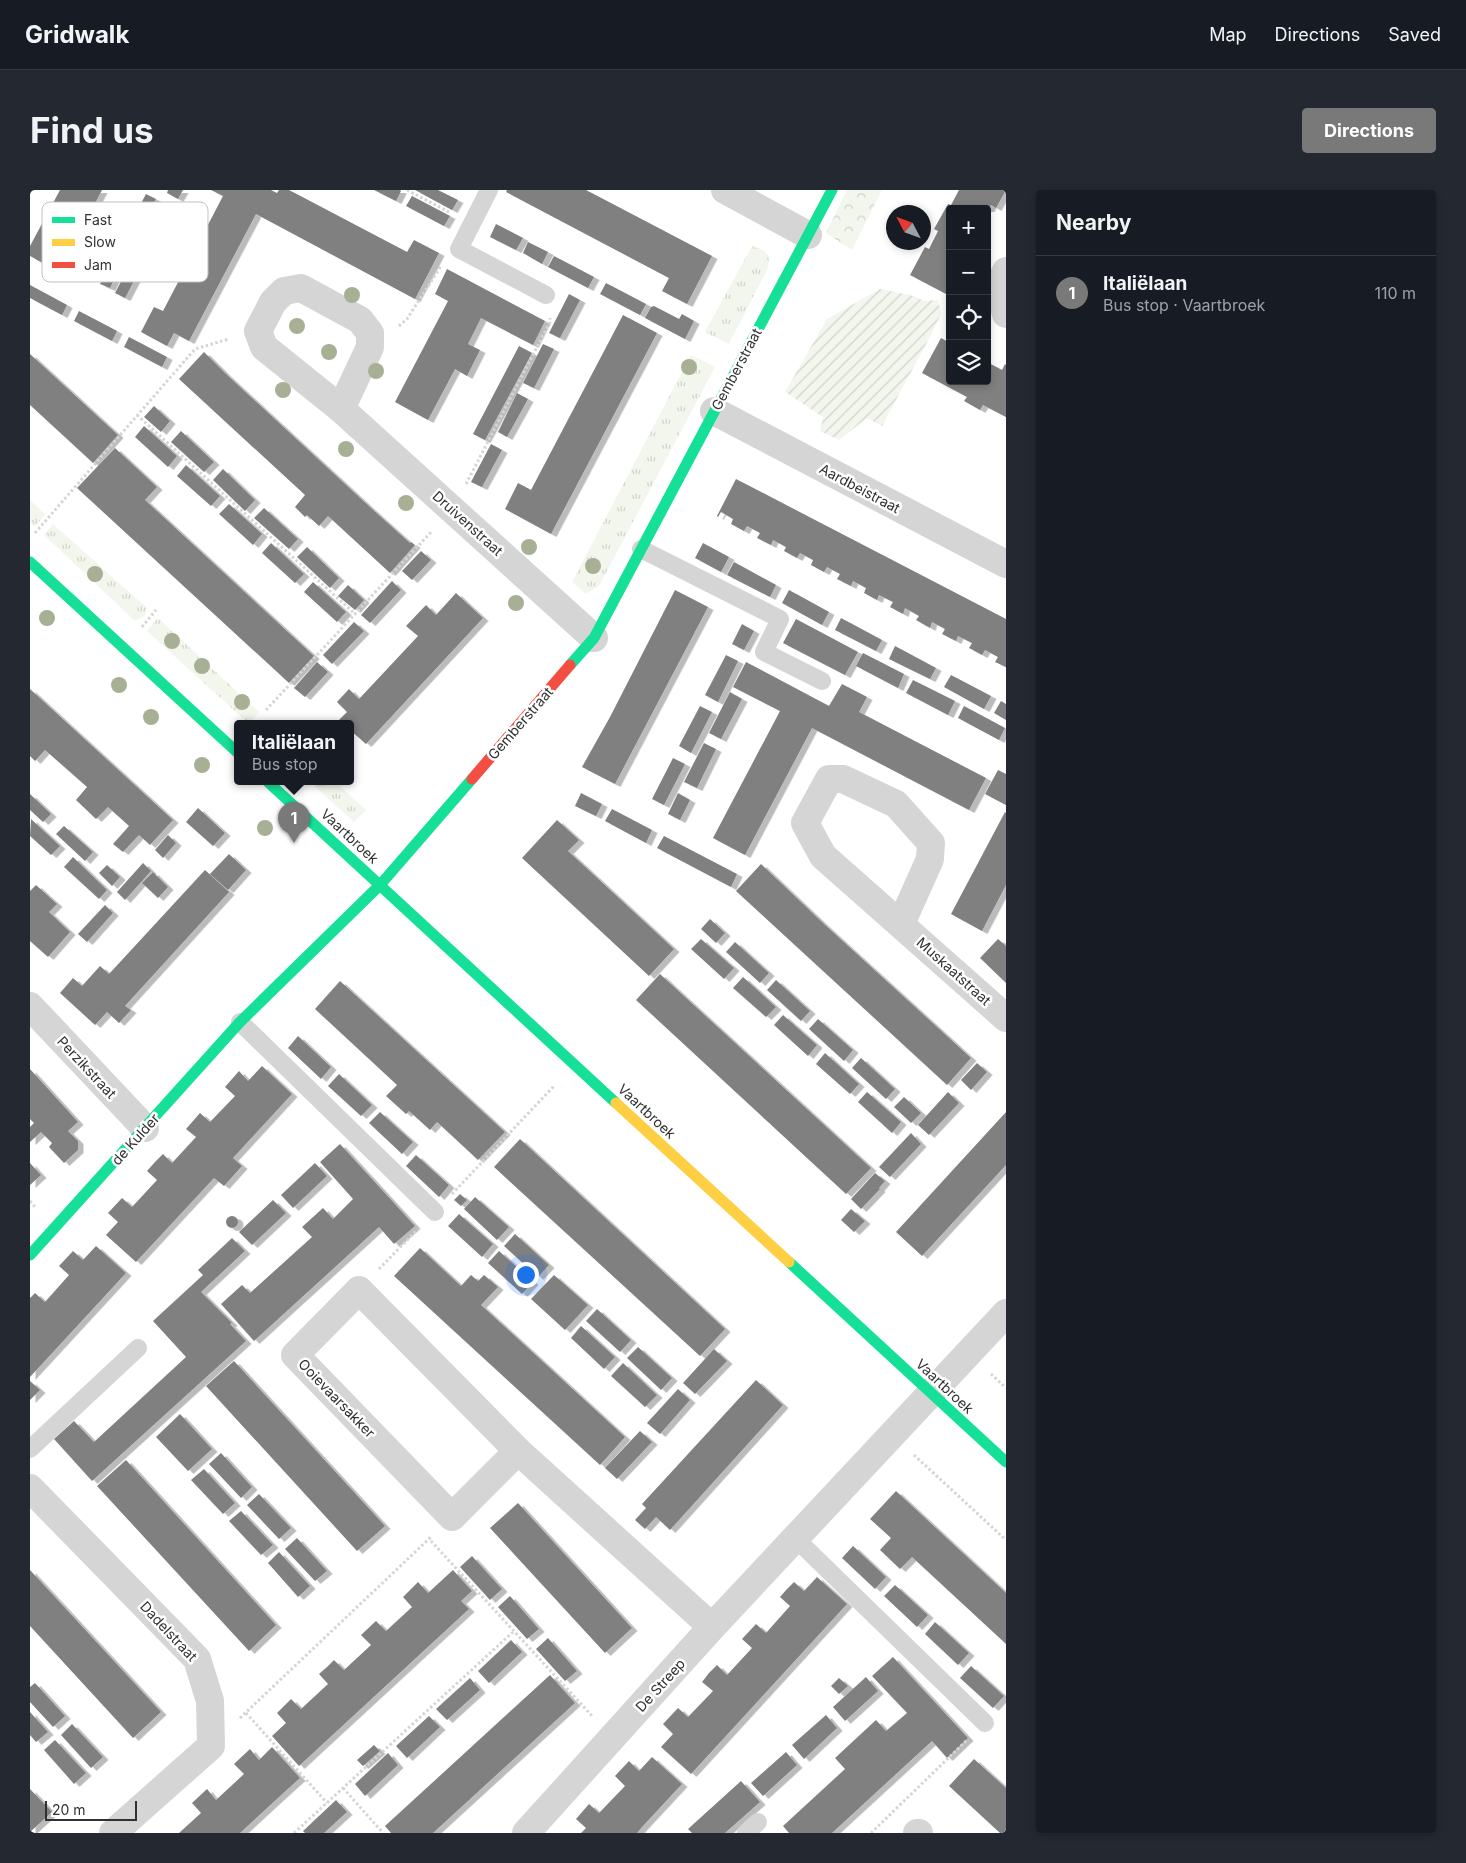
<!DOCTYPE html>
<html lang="en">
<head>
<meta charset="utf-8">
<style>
  :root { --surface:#171b24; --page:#242831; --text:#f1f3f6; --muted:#9ea1a6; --line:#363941; --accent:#797979 }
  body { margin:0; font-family:Inter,sans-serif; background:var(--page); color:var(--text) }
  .controls { position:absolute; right:15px; top:15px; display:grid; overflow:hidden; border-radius:5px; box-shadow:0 2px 8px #0003 }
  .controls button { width:45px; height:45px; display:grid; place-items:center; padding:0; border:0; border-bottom:1px solid var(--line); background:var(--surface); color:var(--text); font:25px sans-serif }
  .compass { position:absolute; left:856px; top:15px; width:45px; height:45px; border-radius:50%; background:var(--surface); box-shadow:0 2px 8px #0003; rotate:311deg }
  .scale { position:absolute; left:15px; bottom:12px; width:92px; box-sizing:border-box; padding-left:5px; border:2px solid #313131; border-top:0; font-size:14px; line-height:18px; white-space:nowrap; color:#313131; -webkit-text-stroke:4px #fff; paint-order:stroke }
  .you { position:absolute; left:495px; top:1084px; width:18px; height:18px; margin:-12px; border:4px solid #fff; border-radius:50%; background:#1a73e8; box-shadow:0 0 0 8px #1a73e833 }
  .badge { display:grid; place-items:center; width:32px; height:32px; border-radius:50%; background:var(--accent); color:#fff; font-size:16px; font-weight:700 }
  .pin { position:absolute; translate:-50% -41px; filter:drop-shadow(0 1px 2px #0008) }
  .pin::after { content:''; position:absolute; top:26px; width:18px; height:15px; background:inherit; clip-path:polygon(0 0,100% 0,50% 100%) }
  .popup { position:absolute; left:204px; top:530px; width:120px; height:65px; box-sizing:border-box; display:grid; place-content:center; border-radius:5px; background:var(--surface); filter:drop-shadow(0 1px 4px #0005); font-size:16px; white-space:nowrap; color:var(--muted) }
  .popup b { font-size:19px; color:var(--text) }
  .popup::after { content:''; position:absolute; left:50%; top:100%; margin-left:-10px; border:10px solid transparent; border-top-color:var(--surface) }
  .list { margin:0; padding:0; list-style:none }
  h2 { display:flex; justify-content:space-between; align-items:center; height:65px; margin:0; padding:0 20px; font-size:21px }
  h2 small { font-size:16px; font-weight:400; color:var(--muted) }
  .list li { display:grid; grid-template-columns:32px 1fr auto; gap:15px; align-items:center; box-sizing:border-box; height:75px; padding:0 20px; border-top:1px solid var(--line) }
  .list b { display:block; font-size:19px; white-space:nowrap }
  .list p { margin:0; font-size:16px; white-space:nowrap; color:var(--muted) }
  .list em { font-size:16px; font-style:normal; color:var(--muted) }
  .icon { flex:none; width:28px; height:28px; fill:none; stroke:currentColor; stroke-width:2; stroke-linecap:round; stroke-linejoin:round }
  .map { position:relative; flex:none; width:976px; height:1643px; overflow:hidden; border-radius:5px }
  header { display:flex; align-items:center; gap:30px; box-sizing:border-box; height:70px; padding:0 25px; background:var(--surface); border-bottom:1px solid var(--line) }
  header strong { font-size:24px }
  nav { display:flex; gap:28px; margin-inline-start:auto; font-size:18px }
  .intro { display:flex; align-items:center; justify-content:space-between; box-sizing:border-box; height:120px; padding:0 30px }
  h1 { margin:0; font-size:35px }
  .button { padding:12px 22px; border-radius:5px; background:var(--accent); color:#fff; font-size:18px; font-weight:700 }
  main { display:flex; gap:30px; padding:0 30px }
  aside { flex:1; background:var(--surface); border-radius:5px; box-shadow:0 2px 8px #0003 }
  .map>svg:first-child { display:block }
  .grass { fill:url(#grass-tufts) }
  .forest { fill:url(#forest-crowns) }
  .garden { fill:url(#garden-furrows) }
  .building { fill:#808080; filter:url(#shadow) }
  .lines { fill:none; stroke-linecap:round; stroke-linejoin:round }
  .path { stroke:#d5d5d5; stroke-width:3; stroke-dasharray:2.5 2.5; stroke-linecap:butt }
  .lane { stroke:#d5d5d5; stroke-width:18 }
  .street { stroke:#d5d5d5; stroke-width:28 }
  .fast { stroke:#16e098; stroke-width:11 }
  .slow { stroke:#ffcf43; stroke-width:11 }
  .jam { stroke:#f24e42; stroke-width:11 }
  .tree { fill:#a7b094 }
  .labels { text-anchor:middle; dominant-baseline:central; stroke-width:5; stroke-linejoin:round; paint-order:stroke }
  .street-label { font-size:14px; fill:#313131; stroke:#fff }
  .key { fill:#fff; stroke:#c1c1c1; stroke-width:1 }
  .key-label { font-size:14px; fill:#313131 }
</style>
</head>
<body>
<header>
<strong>Gridwalk</strong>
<nav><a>Map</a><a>Directions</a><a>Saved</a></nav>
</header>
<div class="intro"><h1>Find us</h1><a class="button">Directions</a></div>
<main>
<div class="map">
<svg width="976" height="1643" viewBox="0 0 976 1643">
  <defs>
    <pattern id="grass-tufts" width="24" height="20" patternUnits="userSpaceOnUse" patternTransform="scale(1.25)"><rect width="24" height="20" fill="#f3f6ed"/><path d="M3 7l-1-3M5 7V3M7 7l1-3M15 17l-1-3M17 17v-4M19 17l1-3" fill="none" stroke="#d1d3cc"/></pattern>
    <pattern id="forest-crowns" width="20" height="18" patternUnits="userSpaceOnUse" patternTransform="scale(1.25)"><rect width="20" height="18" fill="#f3f6ed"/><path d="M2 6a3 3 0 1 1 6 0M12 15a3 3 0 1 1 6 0" fill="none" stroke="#d1d3cc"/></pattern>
    <pattern id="garden-furrows" width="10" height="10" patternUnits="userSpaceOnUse" patternTransform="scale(1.25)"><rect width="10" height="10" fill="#f3f6ed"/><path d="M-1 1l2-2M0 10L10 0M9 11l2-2" fill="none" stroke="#d1d3cc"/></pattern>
    <filter id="shadow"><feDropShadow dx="5.5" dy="3" stdDeviation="0" flood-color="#0004"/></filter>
  </defs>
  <rect width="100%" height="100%" fill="#fff"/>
  <path class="grass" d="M722 56 733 60 739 66 738 78 699 154 675 142Z
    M661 165 685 177 569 396 556 404 542 392Z
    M0 310 15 324 5 337 0 332Z
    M23 334 117 418 115 426 105 431 14 345Z
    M128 428 229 522 219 534 117 441Z
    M280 592H305L336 620 324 632Z"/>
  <path class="forest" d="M817 0H852L822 60 796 43Z"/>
  <path class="garden" d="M850 99 884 106 894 111 908 110 911 124 901 145 852 236 837 228 809 250 790 241 793 227 755 202 797 129Z"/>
  <path class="building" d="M30 0H72L29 82 0 66V56Z
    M138 0H153L148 9 137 3Z
    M181 0H241L247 3 249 0H259L377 62 384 50 409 63 385 109 226 24 159 151 144 143 137 156 111 142 124 117 133 121 193 6Z
    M344 0H370L371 1 366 11Z
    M385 0H408L428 10 422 20Z
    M477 0H556L682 66 657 114 632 101 639 88 476 2Z
    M929 0H976L966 18 961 15 959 19H920V106L880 85 895 57 899 59 908 41 904 39 918 14 921 15Z
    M116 4 126 9 105 48 95 43Z
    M382 6 420 26 414 36 376 16Z
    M131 15 142 21 121 58 112 52Z
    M466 34 493 48 486 60 460 47Z
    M498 52 518 62 512 74 493 63Z
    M89 54 99 59 80 98 70 94Z
    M105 65 115 70 106 88 95 83Z
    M524 66 564 87 558 98 518 77Z
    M417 79 515 131 503 155 451 128 438 154 450 160 437 186 425 179 398 230 365 212 418 111 405 104Z
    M95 84 105 89 95 108 85 103Z
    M576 93 616 114 610 125 570 104Z
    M0 95 37 115 32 125 0 108Z
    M539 104 550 110 530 148 519 143Z
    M624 116 649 129 652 124 664 131 655 149 615 128 621 117Z
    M49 121 87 141 82 151 44 131Z
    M593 125 627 143 521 344 475 319 488 293 501 300Z
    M99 147 137 167 132 177 94 157Z
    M911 148 920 153V191H957V172L972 180 975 174 976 175V227L953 215 950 220 934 211 937 207 892 183Z
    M513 154 524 159 504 198 493 193Z
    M489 156 502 163 455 250 443 244Z
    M174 162 195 183 341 318 380 353 381 352 385 355 360 383 298 326 289 336 277 325 275 327 265 317 275 305 149 189Z
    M0 164 88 245 63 273 0 215Z
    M487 203 498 209 477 247 468 242Z
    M124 216 140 231 131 242 114 227Z
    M114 236 147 266 138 277 105 247Z
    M151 241 184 272 174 282 141 252Z
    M461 254 472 260 452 297 441 292Z
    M85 258 127 297 115 310 284 466 259 493 47 298Z
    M156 275 190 306 181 316 147 286Z
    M193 279 225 310 215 321 183 290Z
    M706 289 976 429V477L965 472 968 467 955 460 952 465 939 458 942 453 928 446 926 451 912 444 915 439 902 432 900 438 886 430 889 426 875 418 873 424 860 417 863 412 849 405 847 410 834 403 836 398 823 391 821 396 807 389 810 384 797 377 794 382 781 375 783 370 770 363 767 368 754 361 756 357 743 350 741 355 727 348 730 343 717 336 714 341 701 334 703 329 691 322 688 327 687 326Z
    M199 314 232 344 223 355 189 324Z
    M234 318 268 349 259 359 224 328Z
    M241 353 274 384 265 393 232 363Z
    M673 353 699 367 691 382 665 368Z
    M277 357 309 388 300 398 267 367Z
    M391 361 401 370 382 390 372 381Z
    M704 372 746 395 740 407 697 385Z
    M362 391 371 400 340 433 331 425Z
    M283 392 316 422 307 432 274 402Z
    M318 395 334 410 325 420 308 406Z
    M645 400 678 417 585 594 552 577 580 527Z
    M759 400 799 422 792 435 752 413Z
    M426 403 453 428 336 554 320 540V534H314L309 530 317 522 307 512 319 499 329 509 388 446 376 436 396 415 406 425Z
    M811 428 852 450 846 461 805 440Z
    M766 429 828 462 815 485 753 453Z
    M324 432 334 441 302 474 293 465Z
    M712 434 724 441 714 460 702 454Z
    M865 456 906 478 900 489 859 469Z
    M833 463 874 484 868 498 826 476Z
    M696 465 708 471 688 512 675 505Z
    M287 472 298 482 275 507 264 498Z
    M716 472 799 516 812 494 837 507 829 522 956 588 939 620 782 538 715 665 683 648 750 521 703 497Z
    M921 485 961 506 954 519 914 497Z
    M883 490 925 511 918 525 876 503Z
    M0 499 143 630 120 655 109 645 93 662 83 654 99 636 78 617 66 629 46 610 57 597 15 560 5 571 0 566Z
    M700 502 712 509 691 549 679 543Z
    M971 511 976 514V530L964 523Z
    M670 516 682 522 661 563 649 556Z
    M934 516 975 538 969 550 928 528Z
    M674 553 686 559 667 598 654 592Z
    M643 568 655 574 634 615 622 609Z
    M968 580 976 584V615L955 604Z
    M551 603 572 614 566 626 545 616Z
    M648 603 660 610 650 630 638 624Z
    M0 604 21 624 13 632 0 620Z
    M168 618 195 643 183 656 156 632Z
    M582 619 622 640 616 653 575 631Z
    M975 622 976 623V695L952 741 921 724Z
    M1 629 30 656 21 665 0 646Z
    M527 630 549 650 538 661 644 759 619 786 492 668Z
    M34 636 63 662 55 671 26 644Z
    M138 645 146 653 133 668 125 660Z
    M634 646 707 684 701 697 627 658Z
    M199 664 216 680 198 700 180 684Z
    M43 667 77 700 69 709 34 677Z
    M113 673 121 681 95 710 87 702Z
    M731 674 793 733 941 868 917 895 706 701Z
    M77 675 90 687 82 696 69 683Z
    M175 680 199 702 95 816 101 820 89 833 77 822 65 835 30 803 43 788 52 796 70 776 79 784Z
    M123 682 138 697 128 708 112 693Z
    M6 695 27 714 19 722 40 742 18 767 0 751V701Z
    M75 715 83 723 57 752 48 744Z
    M680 729 695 743 686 753 671 739Z
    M671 749 704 778 694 789 661 759Z
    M968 749 976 756V793L950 768Z
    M705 752 739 783 730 793 696 762Z
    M630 784 841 978 816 1004 606 810Z
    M713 787 746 817 736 827 703 798Z
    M746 790 780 821 771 831 737 800Z
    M310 791 475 942 448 970 407 932 400 940 379 921 376 924 356 906 367 895 285 819Z
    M753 825 787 855 778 866 744 835Z
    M788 829 823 860 814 871 779 839Z
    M268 846 301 877 291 889 258 858Z
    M795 863 829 894 820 904 786 874Z
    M831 868 865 899 856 909 822 878Z
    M947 873 957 882 941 900 931 890Z
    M232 876 262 904 203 968 212 976 194 996 184 988 106 1072 76 1045 88 1032 78 1023 92 1008 102 1017 127 990 117 981 125 972 133 964 142 973 166 947 156 939 170 923 180 932 205 906 195 897 209 881 218 891Z
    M0 879 48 932 38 941 48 951V960L34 973 19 957 22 953 11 942 0 952V937L4 933 0 929Z
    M309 884 342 915 331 926 298 896Z
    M837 902 871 932 862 943 828 912Z
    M918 902 929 913 899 945 888 935Z
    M874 907 891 923 881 933 864 917Z
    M350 922 383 952 372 964 339 933Z
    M976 922V975L892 1066 866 1042Z
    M881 943 891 954 860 987 849 977Z
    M490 949 695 1139 670 1166 464 977Z
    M310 954 385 1036 364 1054 349 1037 224 1151 191 1114 212 1095 220 1103 282 1047 272 1037 293 1018 303 1029 323 1009 290 972Z
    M386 965 419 995 409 1007 376 976Z
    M0 973 11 985 0 995Z
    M285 973 297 986 263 1018 251 1005Z
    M845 983 855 991 849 998 850 999 831 1019 821 1009Z
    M430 1004 437 1010 431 1016 424 1010Z
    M445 1007 479 1037 467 1050 434 1019Z
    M243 1010 256 1023 222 1055 209 1042Z
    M821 1019 835 1031 824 1042 811 1030Z
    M429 1024 463 1054 452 1067 418 1036Z
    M196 1032a6 6 0 1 1 12 0a6 6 0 1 1-12 0Z
    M485 1044 519 1075 508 1087 474 1056Z
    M202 1048 215 1061 171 1102 202 1133 200 1134 216 1151 62 1291 24 1249 44 1231 64 1252 156 1167 123 1131 173 1085 168 1080Z
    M66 1056 96 1083 0 1187V1108L5 1103 15 1112 39 1085 29 1076 43 1061 53 1070Z
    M390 1058 431 1096 441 1085 448 1091 454 1085 468 1097 451 1115 595 1247 570 1275 364 1086Z
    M469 1061 503 1092 492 1104 458 1073Z
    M524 1085 558 1115 535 1140 501 1109Z
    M567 1119 601 1150 590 1162 556 1131Z
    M551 1136 585 1167 574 1179 541 1148Z
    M608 1157 642 1188 631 1200 597 1168Z
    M684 1159 697 1171 665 1204 653 1193Z
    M204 1171 355 1336 327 1361 176 1196Z
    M593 1173 627 1205 615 1217 581 1186Z
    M726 1190 753 1215 640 1340 626 1327 615 1339 605 1330 616 1318 612 1314Z
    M0 1191 10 1200 0 1210Z
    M648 1199 660 1210 630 1244 617 1233Z
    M150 1224 182 1259 158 1281 126 1247Z
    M610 1241 622 1252 587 1289 575 1278Z
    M191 1263 222 1297 211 1308 179 1274Z
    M96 1270 246 1435 219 1461 67 1296Z
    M174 1279 205 1313 193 1324 161 1290Z
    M866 1301 976 1403V1454L882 1367 870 1379 850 1360 861 1348 840 1329Z
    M229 1304 261 1338 249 1349 217 1315Z
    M488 1313 602 1438 575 1463 460 1338Z
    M211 1321 243 1355 231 1365 199 1331Z
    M267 1348 297 1381 285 1391 255 1359Z
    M823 1356 856 1387 845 1399 812 1368Z
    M249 1362 280 1396 268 1407 238 1373Z
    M442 1366 472 1399 460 1410 430 1377Z
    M0 1380 131 1522 103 1548 0 1436Z
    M423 1380 442 1401 431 1411 439 1419 269 1576 242 1546 256 1533 247 1523 261 1509 271 1519 298 1494 289 1484 297 1477 304 1470 314 1480 341 1455 331 1445 346 1431 356 1441 382 1417 373 1407 388 1392 398 1403Z
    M787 1387 817 1414 661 1584 631 1557 643 1544 633 1534 648 1518 658 1527 683 1501 672 1492 679 1483 687 1475 697 1485 722 1458 712 1449 726 1434 736 1443 760 1416 750 1407 757 1399 764 1392 774 1401Z
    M865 1395 898 1425 887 1437 854 1406Z
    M480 1406 509 1439 497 1449 468 1417Z
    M905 1432 939 1463 928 1475 895 1444Z
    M518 1448 547 1481 535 1491 506 1459Z
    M481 1450 492 1462 459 1493 448 1481Z
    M863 1467 938 1548 917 1568 902 1551 802 1643H759L753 1636 815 1579 805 1568 846 1530 856 1541 877 1523 842 1486Z
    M941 1476 974 1506 963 1518 930 1488Z
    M520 1485 545 1513 403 1643H361L355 1636Z
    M836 1487 848 1501 815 1531 803 1517Z
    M440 1488 450 1500 417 1530 406 1519Z
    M809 1488 818 1496 809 1504 801 1496Z
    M5 1493 35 1526 23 1537 0 1512V1497Z
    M0 1522 18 1542 6 1552 0 1545Z
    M796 1525 807 1538 774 1569 762 1555Z
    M399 1526 410 1537 377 1568 366 1556Z
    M42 1534 73 1567 61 1578 31 1545Z
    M25 1550 56 1583 44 1594 14 1560Z
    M344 1555 350 1561 333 1576 327 1570Z
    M242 1557 270 1588 249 1607 210 1643H149L171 1623 162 1613 177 1599 186 1610 214 1584 204 1574 220 1559 229 1570Z
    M756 1562 767 1575 733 1606 721 1593Z
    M358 1563 368 1575 335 1606 325 1594Z
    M622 1567 652 1594 612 1637 607 1643H551L556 1638 546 1629 559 1614 569 1623 595 1596 585 1586 599 1571 609 1581Z
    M944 1569 976 1598V1643H970L919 1596Z
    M711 1591 730 1612 695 1643H662L658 1639Z
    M0 1599 22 1622 0 1642Z
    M306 1610 317 1622 294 1643H275L273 1641Z"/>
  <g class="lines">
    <path class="path" d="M377 0 421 23
      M369 136 377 129 411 76
      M107 225 325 424
      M436 294 520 132V128
      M5 343 165 159 199 149
      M112 437 126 420
      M236 520 402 341
      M422 1004 524 896
      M0 1011 5 1017
      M349 1079 388 1039
      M961 1184 976 1198
      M884 1265 976 1350
      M401 1351 563 1527
      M216 1523 297 1613
      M210 1528 402 1346
      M313 1598 353 1643
      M264 1643 484 1441
      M841 1643 937 1550"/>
    <path class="lane" d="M459 0 429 59 516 105
      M611 359 750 429 734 462 792 491
      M210 832 405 1022
      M0 1259 108 1158
      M765 1348 955 1533
      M716 1643 728 1632"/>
    <path class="street" d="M695 0 778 45
      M976 81 968 97 976 124
      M311 219 234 157 228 141 243 112 254 101 271 98 330 130 340 143V157L311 219 564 448
      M684 221 976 374
      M871 734 900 669 901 653 866 614 813 589H799L775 633 793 666 976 828
      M0 816 115 938
      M488 1261 422 1327 265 1165 329 1100 488 1261 682 1437
      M0 1298 167 1469 180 1511 181 1556 83 1643
      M496 1643 682 1437 976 1123
      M887 1643H889"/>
    <path class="fast" d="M0 372 208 563
      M540 475 564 448 802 0
      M238 592 586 913
      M0 1065 210 832 350 695 442 589
      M759 1072 976 1272"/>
    <path class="slow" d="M586 913 759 1072"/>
    <path class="jam" d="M442 589 540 475"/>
  </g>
  <g class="tree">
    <circle cx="322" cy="105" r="8"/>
    <circle cx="267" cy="136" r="8"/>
    <circle cx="299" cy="162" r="8"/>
    <circle cx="659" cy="177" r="8"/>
    <circle cx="346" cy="181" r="8"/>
    <circle cx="253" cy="200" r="8"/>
    <circle cx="316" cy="259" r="8"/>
    <circle cx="376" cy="313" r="8"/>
    <circle cx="499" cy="357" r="8"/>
    <circle cx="563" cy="376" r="8"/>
    <circle cx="65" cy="384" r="8"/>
    <circle cx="486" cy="413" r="8"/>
    <circle cx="17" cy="428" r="8"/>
    <circle cx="142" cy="451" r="8"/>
    <circle cx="172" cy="476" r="8"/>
    <circle cx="89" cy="495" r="8"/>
    <circle cx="212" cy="512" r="8"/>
    <circle cx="121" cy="527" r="8"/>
    <circle cx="172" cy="575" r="8"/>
    <circle cx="235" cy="638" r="8"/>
  </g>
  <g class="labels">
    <g class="street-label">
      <text transform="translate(706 179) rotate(-62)">Gemberstraat</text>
      <text transform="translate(830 298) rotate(28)">Aardbeistraat</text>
      <text transform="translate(438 333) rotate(42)">Druivenstraat</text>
      <text transform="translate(490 533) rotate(-49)">Gemberstraat</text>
      <text transform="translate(320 646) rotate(43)">Vaartbroek</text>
      <text transform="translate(924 781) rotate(42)">Muskaatstraat</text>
      <text transform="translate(57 877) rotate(47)">Perzikstraat</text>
      <text transform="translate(617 921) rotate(43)">Vaartbroek</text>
      <text transform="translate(105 949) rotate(-48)">de Kulder</text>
      <text transform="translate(915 1196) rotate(43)">Vaartbroek</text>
      <text transform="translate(307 1208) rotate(46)">Ooievaarsakker</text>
      <text transform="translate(139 1441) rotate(47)">Dadelstraat</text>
      <text transform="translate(630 1495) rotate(-48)">De Streep</text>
    </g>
  </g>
  <rect x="12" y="12" width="166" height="80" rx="8" class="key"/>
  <rect x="22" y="27" width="23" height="6" fill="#16e098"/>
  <rect x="22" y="49" width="23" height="7" fill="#ffcf43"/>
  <rect x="22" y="72" width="23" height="6" fill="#f24e42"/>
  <g class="key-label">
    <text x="54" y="35">Fast</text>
    <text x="54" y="57">Slow</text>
    <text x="54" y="80">Jam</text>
  </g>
</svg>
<div class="controls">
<button>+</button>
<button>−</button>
<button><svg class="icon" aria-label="locate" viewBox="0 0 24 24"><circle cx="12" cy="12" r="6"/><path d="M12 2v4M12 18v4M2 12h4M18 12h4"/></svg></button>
<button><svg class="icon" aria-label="layers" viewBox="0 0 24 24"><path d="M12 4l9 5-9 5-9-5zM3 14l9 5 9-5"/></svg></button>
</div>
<svg class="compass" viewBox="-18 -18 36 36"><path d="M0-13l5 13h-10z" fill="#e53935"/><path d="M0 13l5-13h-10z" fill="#9ea1a6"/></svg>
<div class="scale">20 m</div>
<div class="you"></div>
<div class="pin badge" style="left:264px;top:653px">1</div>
<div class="popup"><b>Italiëlaan</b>Bus stop</div>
</div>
<aside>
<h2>Nearby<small></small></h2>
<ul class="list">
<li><span class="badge">1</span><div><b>Italiëlaan</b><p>Bus stop · Vaartbroek</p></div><em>110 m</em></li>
</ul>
</aside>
</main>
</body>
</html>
